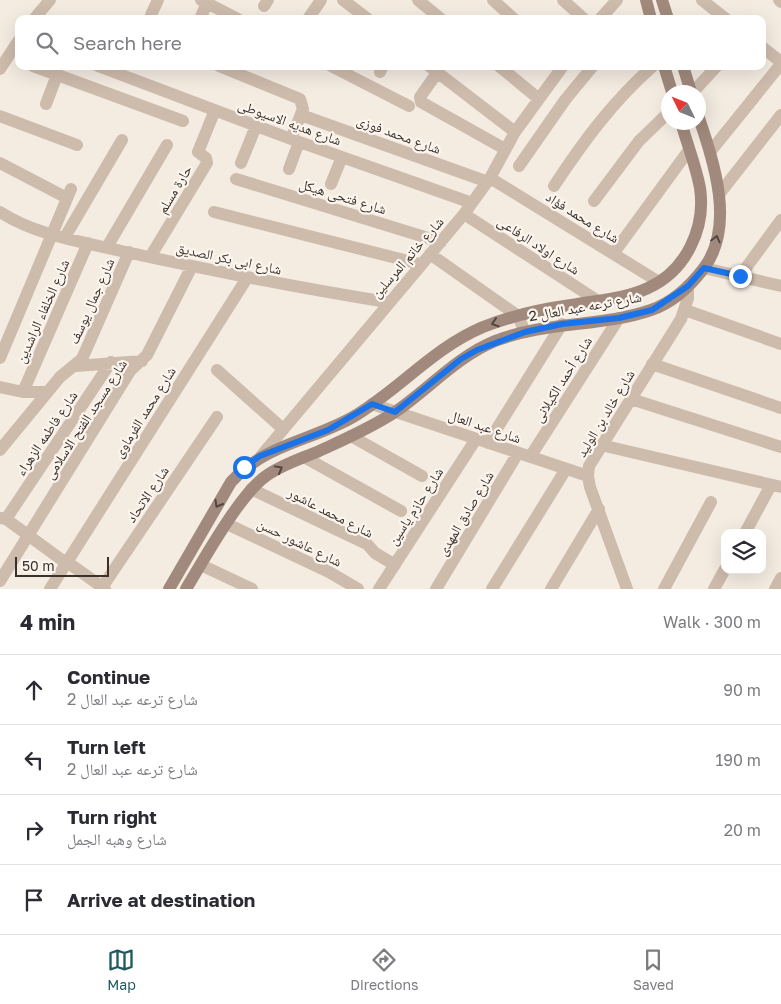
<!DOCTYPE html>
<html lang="en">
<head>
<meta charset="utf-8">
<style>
  :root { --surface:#fff; --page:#f2f2f3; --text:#2b2b33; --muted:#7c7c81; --line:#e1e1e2; --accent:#1f5a5e }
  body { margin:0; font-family:"Golos Text","Noto Naskh Arabic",sans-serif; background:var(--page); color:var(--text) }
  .controls { position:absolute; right:15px; bottom:15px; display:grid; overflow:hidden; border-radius:10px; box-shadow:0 5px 20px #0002 }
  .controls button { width:45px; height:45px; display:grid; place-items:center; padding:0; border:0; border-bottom:1px solid var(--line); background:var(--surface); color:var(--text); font:25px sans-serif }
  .compass { position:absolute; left:661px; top:85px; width:45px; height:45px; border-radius:50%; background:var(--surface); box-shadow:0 5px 20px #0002; rotate:313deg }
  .scale { position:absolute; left:15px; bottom:12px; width:94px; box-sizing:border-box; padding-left:5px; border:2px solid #3b302b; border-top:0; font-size:14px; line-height:18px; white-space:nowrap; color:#3b302b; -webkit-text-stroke:4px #fbf5ee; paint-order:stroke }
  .stop { position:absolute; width:15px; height:15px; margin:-11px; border:4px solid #1a73e8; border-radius:50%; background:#fff }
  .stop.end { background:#1a73e8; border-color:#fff; box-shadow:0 1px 5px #0008 }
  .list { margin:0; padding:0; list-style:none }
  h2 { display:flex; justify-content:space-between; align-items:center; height:65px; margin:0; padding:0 20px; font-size:21px }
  h2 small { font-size:16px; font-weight:400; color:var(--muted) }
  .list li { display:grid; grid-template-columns:32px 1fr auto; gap:15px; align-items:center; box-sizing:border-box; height:70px; padding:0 20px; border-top:1px solid var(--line) }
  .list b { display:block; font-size:19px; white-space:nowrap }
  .list p { margin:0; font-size:16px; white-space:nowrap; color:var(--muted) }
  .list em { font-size:16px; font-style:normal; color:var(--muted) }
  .icon { flex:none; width:28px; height:28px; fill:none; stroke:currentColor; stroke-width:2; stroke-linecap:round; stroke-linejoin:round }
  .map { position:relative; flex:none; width:781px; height:589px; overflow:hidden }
  .search { position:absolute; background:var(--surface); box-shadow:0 5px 20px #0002; left:15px; right:15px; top:15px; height:55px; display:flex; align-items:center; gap:12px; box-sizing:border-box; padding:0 18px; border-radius:10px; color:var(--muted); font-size:19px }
  .sheet { height:345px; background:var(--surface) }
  nav { display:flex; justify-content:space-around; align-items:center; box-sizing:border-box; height:70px; border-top:1px solid var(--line); background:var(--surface); font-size:14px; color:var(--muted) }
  nav a { display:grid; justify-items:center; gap:2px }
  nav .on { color:var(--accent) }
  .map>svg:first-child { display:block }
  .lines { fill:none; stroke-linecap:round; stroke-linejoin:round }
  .street { stroke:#cdbbac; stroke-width:12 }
  .secondary { stroke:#a18a7d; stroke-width:12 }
  .oneway { stroke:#544640 }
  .route { stroke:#1a73e8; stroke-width:6 }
  .labels { text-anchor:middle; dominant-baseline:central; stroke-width:4.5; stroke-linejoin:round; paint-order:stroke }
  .street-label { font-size:14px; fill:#3b302b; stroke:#fbf5ee }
</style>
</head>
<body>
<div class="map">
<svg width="781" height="589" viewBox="0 0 781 589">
  <rect width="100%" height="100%" fill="#f4ebe1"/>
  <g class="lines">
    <path class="street" d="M201 0 238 19
      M343 0 368 19
      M418 0 441 19
      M493 0 514 19
      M563 0 584 19
      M702 0 726 19
      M779 0 781 2
      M264 6 268 0
      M151 15 158 0
      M34 19 50 0
      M200 19 207 3
      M308 19 321 0
      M600 19 617 0
      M762 47 781 62
      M33 66 183 121
      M98 66 291 139 472 203
      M219 66 300 99 303 109 291 139
      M331 66 409 106
      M429 66 515 132
      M499 66 539 99
      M0 69 19 40
      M380 72 383 66
      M437 73 420 97 421 102 505 149
      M693 92 717 66
      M46 104 57 75
      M301 115 488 182
      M0 116 77 145
      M710 152 781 64
      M0 163 67 198
      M241 163 256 126
      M519 166 565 100 593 66
      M289 169 299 142
      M490 178 659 282
      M236 179 441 242
      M331 184 342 157
      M554 186C583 142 613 101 653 66
      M720 193 781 115
      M594 201 639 141 668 113
      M0 212C37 236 84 242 126 252 213 271 300 288 387 302
      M214 212 420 264
      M464 214 598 301
      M65 237 122 140
      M107 247 167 145
      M430 254 518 316 525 332
      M613 254 689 150
      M150 257 207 163 206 158 198 152 215 110
      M704 268 781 286
      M740 276 781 220
      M685 310 781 344
      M0 358 71 189
      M652 364 781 408
      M76 366 142 361
      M217 370 283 429
      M0 387 23 392H48
      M23 392 88 243
      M631 399 781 447
      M372 404 588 476
      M351 436 422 476
      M488 443 562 324
      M601 445 781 487
      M0 450 60 377 82 359 129 252
      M261 456 464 214 490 178 515 132 563 66
      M304 457 401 511
      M530 457 619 318
      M251 489 367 544 375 553 395 565
      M0 518 6 519 66 563
      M6 519 111 362
      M227 524 329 572 358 589
      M745 533 771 485
      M67 562 105 589
      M201 565 252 589
      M0 581 130 371 147 355 192 266
      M50 589 247 278
      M101 589 217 417
      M379 589 476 439
      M436 589 518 453
      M492 589 566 469
      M551 589 599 509
      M627 589 590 487 588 476 589 466 681 319 688 298V286
      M664 589 711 502
      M714 589 725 569
      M775 589 781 578"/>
    <path class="secondary" d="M646 0 651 19
      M662 0 668 19
      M664 66 672 92
      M683 66 691 92
      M169 589 231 482C265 444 311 441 353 417 399 390 433 348 483 327 511 316 542 309 571 305 597 300 625 299 648 288 686 271 706 228 700 188 696 166 687 144 681 122
      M186 589C204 559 240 494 266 476 281 465 300 459 317 452 343 440 371 428 395 412 429 389 456 357 495 341 547 321 602 327 651 310 672 303 691 285 704 268 736 225 713 160 698 115"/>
  </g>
  <defs><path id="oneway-chevron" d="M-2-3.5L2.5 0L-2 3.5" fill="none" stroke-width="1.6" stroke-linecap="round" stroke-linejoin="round" transform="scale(1.25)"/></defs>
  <g class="oneway">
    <use href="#oneway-chevron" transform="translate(716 239) rotate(-77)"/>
    <use href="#oneway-chevron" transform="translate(495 323) rotate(162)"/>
    <use href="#oneway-chevron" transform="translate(279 469) rotate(-29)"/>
    <use href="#oneway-chevron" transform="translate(218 504) rotate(120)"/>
  </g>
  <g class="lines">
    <path class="route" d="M244 467 260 456 328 430 372 404 395 412 461 359 477 350 525 332 562 324 619 318 652 310 688 286 704 268 740 276"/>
  </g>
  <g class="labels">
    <g class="street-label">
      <text transform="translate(290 122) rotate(20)">شارع هديه الاسيوطى</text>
      <text transform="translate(399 134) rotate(20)">شارع محمد فوزى</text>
      <text transform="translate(174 189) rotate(-59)">حارة مسلم</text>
      <text transform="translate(343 196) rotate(17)">شارع فتحى هيكل</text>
      <text transform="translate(583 217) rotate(32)">شارع محمد فؤاد</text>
      <text transform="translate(539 245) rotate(33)">شارع اولاد الرفاعى</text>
      <text transform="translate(407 257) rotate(-49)">شارع خاتم المرسلين</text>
      <text transform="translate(229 258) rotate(12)">شارع ابى بكر الصديق</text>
      <text transform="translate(91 301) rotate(-66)">شارع جمال يوسف</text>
      <text transform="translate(585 306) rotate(-10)">شارع ترعه عبد العال 2</text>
      <text transform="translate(42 311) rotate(-66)">شارع الخلفاء الراشدين</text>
      <text transform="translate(562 379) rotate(-58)">شارع أحمد الكيلانى</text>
      <text transform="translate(144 412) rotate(-58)">شارع محمد الفرماوى</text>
      <text transform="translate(605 413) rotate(-59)">شارع خالد بن الوليد</text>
      <text transform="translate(85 419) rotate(-57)">شارع مسجد الفتح الاسلامى</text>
      <text transform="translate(485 426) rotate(19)">شارع عبد العال</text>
      <text transform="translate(46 433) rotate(-56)">شارع فاطمه الزهراء</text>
      <text transform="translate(147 494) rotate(-56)">شارع الاتحاد</text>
      <text transform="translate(415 506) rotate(-57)">شارع حازم ياسين</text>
      <text transform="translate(331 512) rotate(27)">شارع محمد عاشور</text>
      <text transform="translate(465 513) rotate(-59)">شارع صادق المهدى</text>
      <text transform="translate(300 542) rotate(26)">شارع عاشور حسن</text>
    </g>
  </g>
</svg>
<div class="controls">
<button><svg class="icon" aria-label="layers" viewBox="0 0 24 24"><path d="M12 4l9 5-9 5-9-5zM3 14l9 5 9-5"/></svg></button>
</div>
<svg class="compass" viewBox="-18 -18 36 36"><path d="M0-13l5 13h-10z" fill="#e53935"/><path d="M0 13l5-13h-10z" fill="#7c7c81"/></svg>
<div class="scale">50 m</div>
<div class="stop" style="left:244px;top:467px"></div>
<div class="stop end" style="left:740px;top:276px"></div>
<div class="search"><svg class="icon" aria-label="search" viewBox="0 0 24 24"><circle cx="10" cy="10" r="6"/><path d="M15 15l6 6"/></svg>Search here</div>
</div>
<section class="sheet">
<h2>4 min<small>Walk · 300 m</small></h2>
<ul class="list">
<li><svg class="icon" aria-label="ahead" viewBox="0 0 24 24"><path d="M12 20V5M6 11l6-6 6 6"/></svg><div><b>Continue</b><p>شارع ترعه عبد العال 2</p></div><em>90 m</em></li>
<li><svg class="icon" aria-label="left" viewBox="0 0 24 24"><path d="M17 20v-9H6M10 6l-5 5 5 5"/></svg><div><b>Turn left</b><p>شارع ترعه عبد العال 2</p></div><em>190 m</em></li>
<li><svg class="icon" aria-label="right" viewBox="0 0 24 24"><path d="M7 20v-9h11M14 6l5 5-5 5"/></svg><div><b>Turn right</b><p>شارع وهبه الجمل</p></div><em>20 m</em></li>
<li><svg class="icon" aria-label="arrive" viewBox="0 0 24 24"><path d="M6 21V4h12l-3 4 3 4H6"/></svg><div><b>Arrive at destination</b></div></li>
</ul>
</section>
<nav>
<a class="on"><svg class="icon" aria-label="map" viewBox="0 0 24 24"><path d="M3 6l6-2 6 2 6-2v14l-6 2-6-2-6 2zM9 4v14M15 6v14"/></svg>Map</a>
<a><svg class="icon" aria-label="directions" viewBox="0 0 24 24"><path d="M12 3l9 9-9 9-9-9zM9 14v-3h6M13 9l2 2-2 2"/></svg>Directions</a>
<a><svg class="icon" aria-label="saved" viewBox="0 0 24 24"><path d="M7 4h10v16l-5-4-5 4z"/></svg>Saved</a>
</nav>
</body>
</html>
